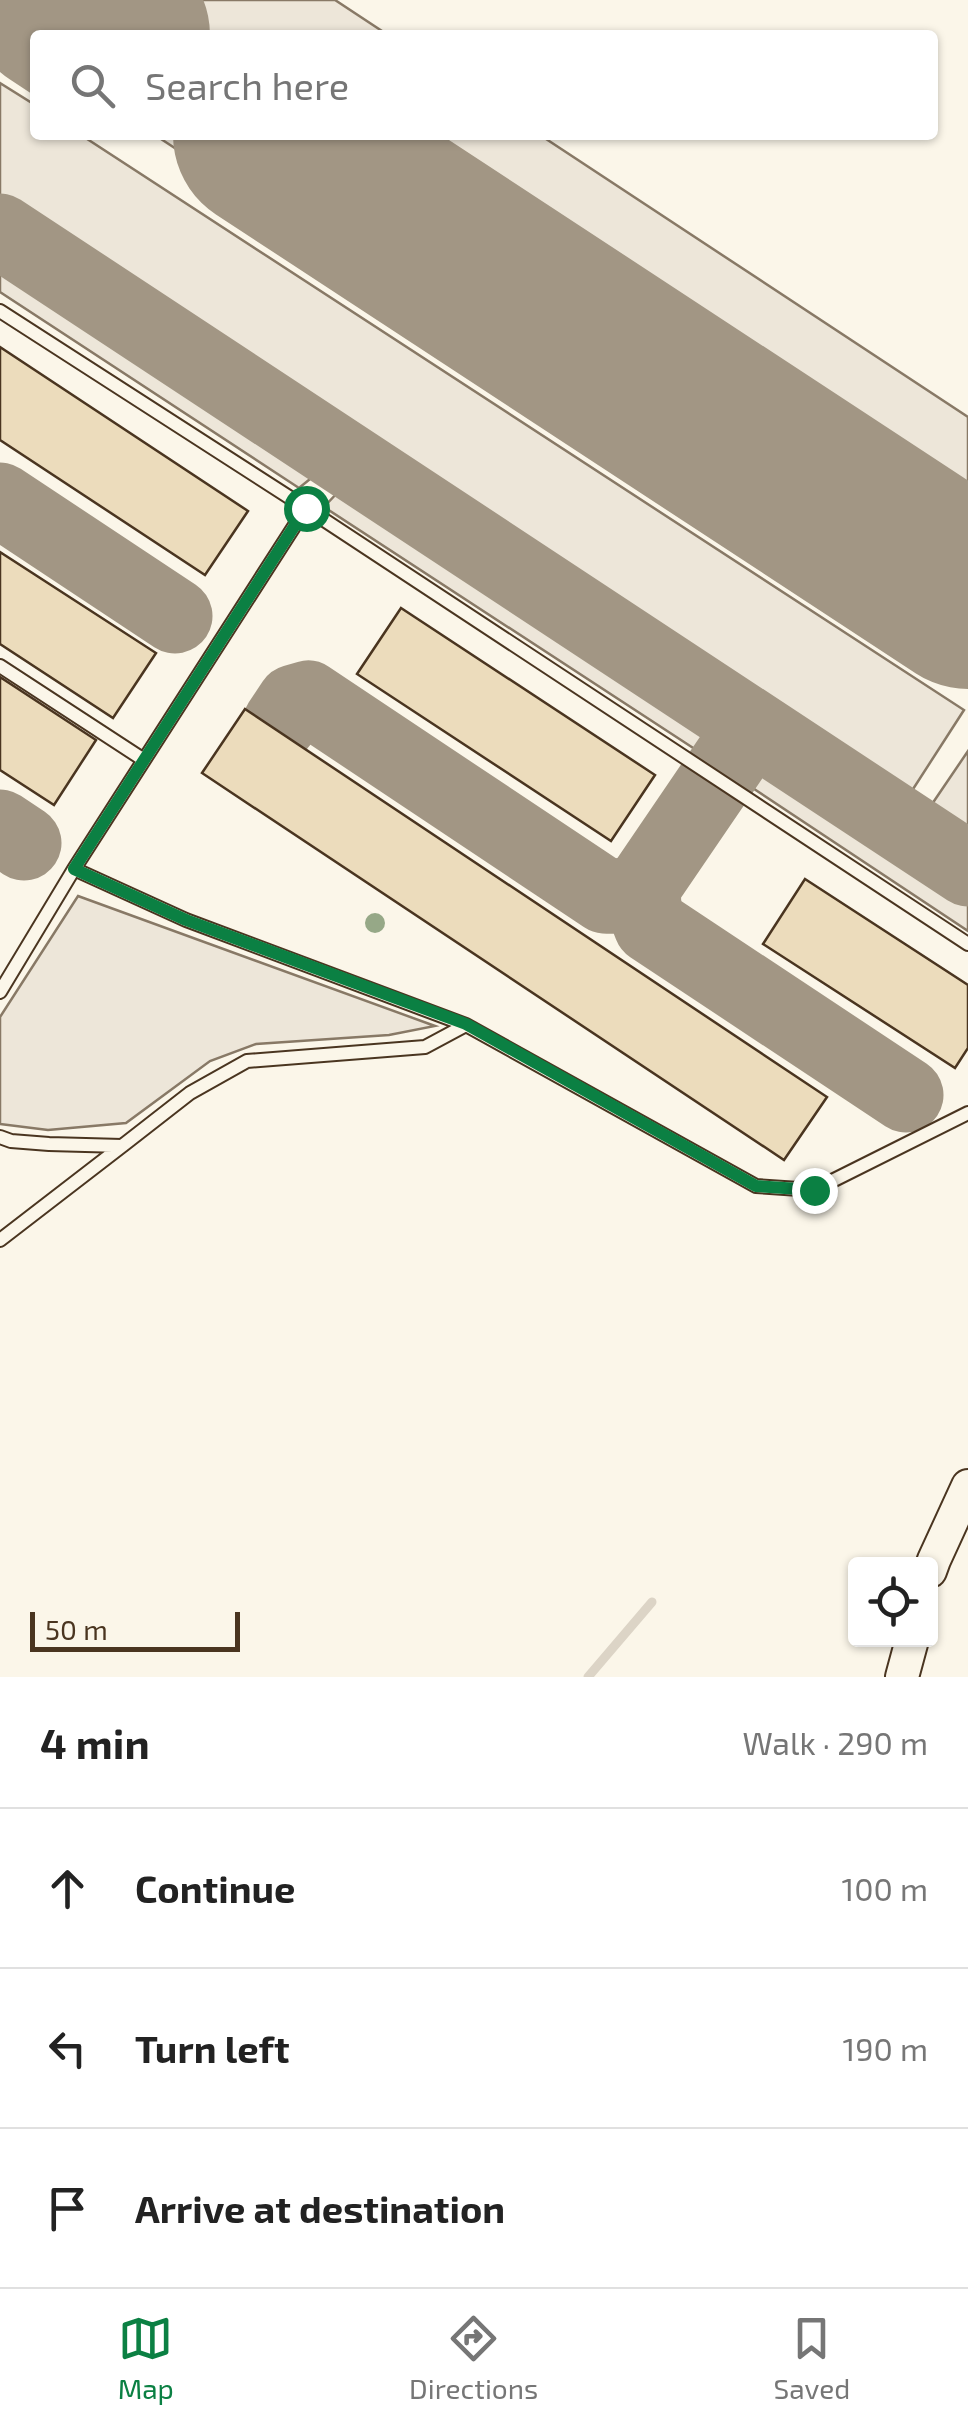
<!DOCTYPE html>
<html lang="en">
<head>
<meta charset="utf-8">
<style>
  :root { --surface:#fff; --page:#f2f2f2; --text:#222; --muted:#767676; --line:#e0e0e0; --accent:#0b8043 }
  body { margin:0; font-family:"Exo 2",sans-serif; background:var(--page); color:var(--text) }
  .controls { position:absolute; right:30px; bottom:30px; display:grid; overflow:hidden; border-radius:10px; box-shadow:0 2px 8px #0004 }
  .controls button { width:90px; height:90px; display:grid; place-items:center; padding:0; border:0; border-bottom:2px solid var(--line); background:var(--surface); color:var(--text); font:50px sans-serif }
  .scale { position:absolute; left:30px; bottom:25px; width:210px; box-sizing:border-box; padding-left:10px; border:5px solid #4a3520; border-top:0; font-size:28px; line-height:35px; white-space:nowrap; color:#4a3520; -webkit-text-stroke:8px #fbf6e9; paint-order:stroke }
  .stop { position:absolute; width:30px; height:30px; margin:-22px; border:8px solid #0b8043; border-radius:50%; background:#fff }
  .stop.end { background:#0b8043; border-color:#fff; box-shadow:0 2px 10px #0008 }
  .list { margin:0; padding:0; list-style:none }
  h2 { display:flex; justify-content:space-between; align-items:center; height:130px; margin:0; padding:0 40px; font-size:42px }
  h2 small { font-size:32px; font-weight:400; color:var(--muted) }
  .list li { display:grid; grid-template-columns:65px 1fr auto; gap:30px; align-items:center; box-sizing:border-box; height:160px; padding:0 40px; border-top:2px solid var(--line) }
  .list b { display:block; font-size:38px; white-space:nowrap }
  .list em { font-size:32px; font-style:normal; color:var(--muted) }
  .icon { flex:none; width:55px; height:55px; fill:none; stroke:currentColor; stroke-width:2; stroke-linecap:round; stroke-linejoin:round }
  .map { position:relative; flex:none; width:968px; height:1677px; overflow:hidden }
  .search { position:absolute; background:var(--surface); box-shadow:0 2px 8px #0004; left:30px; right:30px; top:30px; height:110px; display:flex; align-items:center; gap:25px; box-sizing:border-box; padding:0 35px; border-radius:10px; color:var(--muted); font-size:38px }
  .sheet { height:610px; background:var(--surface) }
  nav { display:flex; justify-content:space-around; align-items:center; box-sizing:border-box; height:140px; border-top:2px solid var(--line); background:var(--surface); font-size:28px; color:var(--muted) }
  nav a { display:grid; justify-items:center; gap:5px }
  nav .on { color:var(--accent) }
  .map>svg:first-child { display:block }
  .green { fill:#ede6d9; stroke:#887966; stroke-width:2.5 }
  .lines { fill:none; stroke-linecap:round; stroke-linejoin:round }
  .stream { stroke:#dcd4c6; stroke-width:9 }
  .taxiway { stroke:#a29684; stroke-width:75 }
  .runway { stroke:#a29684; stroke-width:190 }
  .building { fill:#ecdcbc; stroke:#4a3520; stroke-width:2.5 }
  .service-casing { stroke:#4a3520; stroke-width:16 }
  .tertiary-casing { stroke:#4a3520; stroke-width:36 }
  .service { stroke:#fbf6e9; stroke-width:12 }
  .tertiary { stroke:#fbf6e9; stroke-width:32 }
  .tree { fill:#96a887 }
  .route { stroke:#0b8043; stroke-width:12 }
</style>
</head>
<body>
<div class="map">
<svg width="968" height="1677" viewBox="0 0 968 1677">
  <rect width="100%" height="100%" fill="#fbf6e9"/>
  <path class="green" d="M150 0H335L388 35H203Z
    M0 10 38 35H35V56L0 33Z
    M0 83 35 105V135H81L964 710 906 800 227 348 0 200Z
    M155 135H190L968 649V670Z
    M357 135H540L968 417V532Z
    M0 264 244 423 315 475 299 488 0 292Z
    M339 491 727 741 707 757 324 507Z
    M968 751V837L928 810Z
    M756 754 968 896V931L739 779Z
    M78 896 435 1026 389 1035 256 1044 210 1061 126 1123 48 1130 0 1124V1017Z"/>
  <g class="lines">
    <path class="stream" d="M588 1677 652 1602"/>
    <path class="taxiway" d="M0 231 968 869
      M0 500 175 616
      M280 723 294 702 308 698 605 896C619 897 631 895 643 887L752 727
      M0 827 24 843
      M643 887 644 908 651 926 906 1095"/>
    <path class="runway" d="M62 0 115 35
      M268 135 968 594"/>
  </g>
  <path class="building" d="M0 347 248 511 205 575 0 440Z
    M0 552 156 653 113 718 0 644Z
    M401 608 655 775 611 841 357 674Z
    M0 677 96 740 54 805 0 770Z
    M245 709 827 1097 784 1160 202 773Z
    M805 879 968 985V1048L955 1068 763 944Z"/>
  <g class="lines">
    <g class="service-casing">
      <path id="service" d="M0 311 306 508
        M0 666 144 760
        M74 869 186 920 466 1025 756 1186 814 1190 968 1113
        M0 992 74 869 306 508 968 944
        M0 1137 11 1141 49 1144 122 1146 190 1093 247 1061 425 1047 466 1025
        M0 1240 122 1146"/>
    </g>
    <g class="tertiary-casing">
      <path id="tertiary" d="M930 1571 934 1560 968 1486
        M902 1677 912 1640"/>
    </g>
    <use href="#service" class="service"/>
    <use href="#tertiary" class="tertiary"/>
  </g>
  <circle class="tree" cx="375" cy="923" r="10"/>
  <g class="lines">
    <path class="route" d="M306 508 74 869 186 920 466 1024 756 1186 814 1190"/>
  </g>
</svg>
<div class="controls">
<button><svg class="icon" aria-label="locate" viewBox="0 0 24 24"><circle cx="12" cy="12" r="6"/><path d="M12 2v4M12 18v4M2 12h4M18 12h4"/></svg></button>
</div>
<div class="scale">50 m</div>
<div class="stop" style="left:306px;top:508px"></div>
<div class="stop end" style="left:814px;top:1190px"></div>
<div class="search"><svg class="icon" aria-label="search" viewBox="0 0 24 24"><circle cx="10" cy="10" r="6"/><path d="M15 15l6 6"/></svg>Search here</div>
</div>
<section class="sheet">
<h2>4 min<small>Walk · 290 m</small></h2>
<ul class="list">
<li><svg class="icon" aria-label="ahead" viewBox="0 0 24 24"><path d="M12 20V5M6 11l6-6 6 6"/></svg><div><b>Continue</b></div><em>100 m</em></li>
<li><svg class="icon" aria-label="left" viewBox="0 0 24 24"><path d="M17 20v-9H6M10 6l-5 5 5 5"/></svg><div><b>Turn left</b></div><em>190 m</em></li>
<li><svg class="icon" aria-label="arrive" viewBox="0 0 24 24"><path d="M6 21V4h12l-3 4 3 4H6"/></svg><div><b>Arrive at destination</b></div></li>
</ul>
</section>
<nav>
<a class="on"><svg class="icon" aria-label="map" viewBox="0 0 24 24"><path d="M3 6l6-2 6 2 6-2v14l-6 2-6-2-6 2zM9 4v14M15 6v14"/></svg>Map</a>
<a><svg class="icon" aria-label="directions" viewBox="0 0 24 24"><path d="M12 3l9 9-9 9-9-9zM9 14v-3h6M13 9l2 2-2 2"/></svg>Directions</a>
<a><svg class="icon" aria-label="saved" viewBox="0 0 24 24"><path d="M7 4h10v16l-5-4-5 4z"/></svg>Saved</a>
</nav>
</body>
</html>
